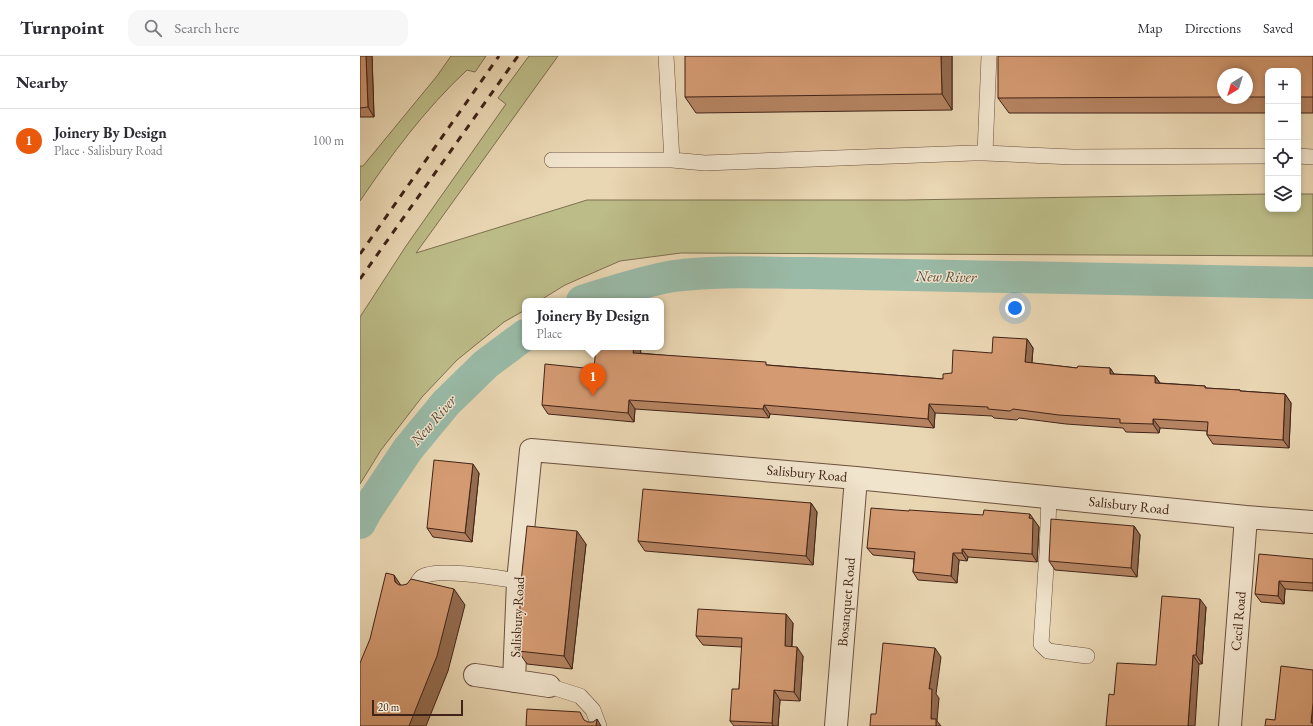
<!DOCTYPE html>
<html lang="en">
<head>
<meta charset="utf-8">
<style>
  :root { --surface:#fff; --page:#f7f7f7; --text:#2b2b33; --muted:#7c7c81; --line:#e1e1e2; --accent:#ea580c }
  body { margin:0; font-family:"EB Garamond",serif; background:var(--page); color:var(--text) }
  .controls { position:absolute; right:12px; top:12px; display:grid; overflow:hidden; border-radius:8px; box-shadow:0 2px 6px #0003 }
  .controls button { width:36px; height:36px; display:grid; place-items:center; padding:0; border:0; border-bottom:1px solid var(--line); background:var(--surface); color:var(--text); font:20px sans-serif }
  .compass { position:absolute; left:857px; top:12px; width:36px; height:36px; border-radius:50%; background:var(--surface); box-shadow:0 2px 6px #0003; rotate:218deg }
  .scale { position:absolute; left:12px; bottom:10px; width:91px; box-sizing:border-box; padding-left:4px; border:2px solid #412317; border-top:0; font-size:11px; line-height:14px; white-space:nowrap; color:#412317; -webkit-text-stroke:3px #f1e4cd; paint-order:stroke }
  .you { position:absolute; left:655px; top:252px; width:14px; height:14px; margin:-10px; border:3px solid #fff; border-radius:50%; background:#1a73e8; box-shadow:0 0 0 6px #1a73e833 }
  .badge { display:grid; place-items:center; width:26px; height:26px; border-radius:50%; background:var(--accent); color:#fff; font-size:13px; font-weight:700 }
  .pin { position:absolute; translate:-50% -33px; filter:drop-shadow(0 1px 2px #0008) }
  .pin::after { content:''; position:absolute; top:21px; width:14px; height:12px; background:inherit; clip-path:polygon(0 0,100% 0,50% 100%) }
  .popup { position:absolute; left:162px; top:242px; width:142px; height:52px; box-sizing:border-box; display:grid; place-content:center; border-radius:8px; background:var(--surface); filter:drop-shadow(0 1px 3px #0005); font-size:13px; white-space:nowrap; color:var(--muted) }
  .popup b { font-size:15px; color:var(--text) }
  .popup::after { content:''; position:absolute; left:50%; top:100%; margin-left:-8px; border:8px solid transparent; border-top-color:var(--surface) }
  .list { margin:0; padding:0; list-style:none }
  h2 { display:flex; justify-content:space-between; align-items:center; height:52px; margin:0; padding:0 16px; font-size:17px }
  h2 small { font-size:13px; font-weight:400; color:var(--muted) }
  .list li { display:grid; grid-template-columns:26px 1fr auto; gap:12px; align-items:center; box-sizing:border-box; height:64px; padding:0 16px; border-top:1px solid var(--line) }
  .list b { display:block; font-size:15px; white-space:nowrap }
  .list p { margin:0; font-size:13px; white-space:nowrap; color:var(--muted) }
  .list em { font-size:13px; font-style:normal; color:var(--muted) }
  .icon { flex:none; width:22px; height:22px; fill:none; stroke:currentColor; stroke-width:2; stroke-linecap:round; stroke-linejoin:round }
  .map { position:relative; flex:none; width:953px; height:670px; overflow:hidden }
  header { display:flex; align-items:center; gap:24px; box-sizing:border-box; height:56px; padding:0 20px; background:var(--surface); border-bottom:1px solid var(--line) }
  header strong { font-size:19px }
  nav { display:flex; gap:22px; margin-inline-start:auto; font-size:14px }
  .search { width:280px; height:36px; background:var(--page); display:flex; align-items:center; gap:10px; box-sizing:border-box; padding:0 14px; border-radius:12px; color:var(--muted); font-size:15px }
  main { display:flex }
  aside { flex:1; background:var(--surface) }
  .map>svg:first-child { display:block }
  .green { fill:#bcbc88; stroke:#7e7050 }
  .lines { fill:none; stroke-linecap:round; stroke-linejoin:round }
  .canal { stroke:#99baa7; stroke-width:32 }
  .lane-casing { stroke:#6b503e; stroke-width:16 }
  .street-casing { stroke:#6b503e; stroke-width:24 }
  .lane { stroke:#f1e4cd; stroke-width:15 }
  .street { stroke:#f1e4cd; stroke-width:22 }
  .rail { stroke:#412317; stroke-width:3; stroke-dasharray:7 7; stroke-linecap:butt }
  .wall { fill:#b68462; stroke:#412317; fill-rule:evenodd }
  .shaded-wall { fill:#946c50; stroke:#412317 }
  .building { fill:#d49a72; stroke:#412317 }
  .labels { text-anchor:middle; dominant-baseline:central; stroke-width:3; stroke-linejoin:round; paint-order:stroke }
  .street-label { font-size:14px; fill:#412317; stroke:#f1e4cd }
  .water-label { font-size:15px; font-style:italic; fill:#57493b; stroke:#f1e4cd }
</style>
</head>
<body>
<header>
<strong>Turnpoint</strong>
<div class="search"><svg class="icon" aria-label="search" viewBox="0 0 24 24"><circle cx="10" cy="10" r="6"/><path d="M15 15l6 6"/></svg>Search here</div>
<nav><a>Map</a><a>Directions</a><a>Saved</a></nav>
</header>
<main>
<aside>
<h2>Nearby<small></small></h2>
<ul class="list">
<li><span class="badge">1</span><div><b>Joinery By Design</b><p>Place · Salisbury Road</p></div><em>100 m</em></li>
</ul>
</aside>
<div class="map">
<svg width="953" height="670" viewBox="0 0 953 670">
  <rect width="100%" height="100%" fill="#e9d6b2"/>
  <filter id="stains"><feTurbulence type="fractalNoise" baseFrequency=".005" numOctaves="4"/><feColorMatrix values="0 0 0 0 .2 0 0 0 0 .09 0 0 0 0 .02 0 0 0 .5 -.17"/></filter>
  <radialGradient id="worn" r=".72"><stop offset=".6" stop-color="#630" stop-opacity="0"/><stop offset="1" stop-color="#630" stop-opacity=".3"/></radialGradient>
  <path class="green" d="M91 0H126L115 16 107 14C66 52 31 99 0 145V110H3L77 20Z
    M169 0H198L56 197 227 144H545L908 138V153H938V138H953V200L321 197 260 205 205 229 179 245H165V254L144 266 97 304 62 341 21 394 0 428V261L46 190 146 48 138 42Z"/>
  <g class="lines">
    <path class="canal" d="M222 245C252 236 283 225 314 220 358 214 404 217 449 217L953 227
      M0 467 7 454 48 393 86 347 126 308 165 279"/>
    <g class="lane-casing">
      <path id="lane" d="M306 0 312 104 345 107 613 97H625L629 0
        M625 97 713 101 908 100
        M938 100 953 101
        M192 104H312
        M689 441 687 496 681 588 688 595 727 600
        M53 536C55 531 58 524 62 521 76 511 139 522 158 525
        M189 630 220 640 233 654 239 670"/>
    </g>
    <g class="street-casing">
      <path id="street" d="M115 619 189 630
        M154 625 158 525 171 394 496 422 886 461 953 466
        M476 670 496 422
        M870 670 886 461"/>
    </g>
    <use href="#lane" class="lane"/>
    <use href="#street" class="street"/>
    <path class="rail" d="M0 198 139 0
      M0 223 158 0"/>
  </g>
  <path class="wall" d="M0 0H12L14 61H0Z
    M592 0V54L336 57 325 41Z
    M953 0V57H938V15H908V57H649L638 42ZM863 18H887V42H863Z
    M667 283 673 292 672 307 717 312H750L754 318 795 320 800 327 845 330 846 332 880 334 881 335 925 338 931 347 929 392 853 388 847 379V375L800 372 799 377 766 376 763 372 706 368 659 362 657 364 634 362 632 360 575 357 574 372 410 358 409 362 275 353 274 366 188 358 182 349 234 313 281 291 280 297 408 309 583 323 592 317 632 297Z
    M119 417 112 486 73 481 67 472Z
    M451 447 457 456 453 509 285 495 278 485Z
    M549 455 673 463 679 471 677 506 608 501 607 505 599 504 597 527 558 524 553 516 554 503 513 499 507 492Z
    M774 470 780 479 777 521 695 514 689 505Z
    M226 488 212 613 167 608 158 595Z
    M953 503V535L925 533 924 548 901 546 895 538Z
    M846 551 842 608H839L754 639 796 609Z
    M433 567 432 591 443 600 440 645 420 644 418 670H374L370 665 379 633 382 591 343 589 336 580Z"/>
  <path class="shaded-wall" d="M6 0H12L14 61 8 51Z
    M581 0H592V54L582 38Z
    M667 283 673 292 671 315 665 306Z
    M274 291H281L280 306 273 297Z
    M750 312 756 321 750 318Z
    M795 320 801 329 795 327Z
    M925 338 931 347 929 392 923 384Z
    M269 344 275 353 274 366 268 357Z
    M569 348 575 357 574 372 568 363Z
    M404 349 410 358 409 362 403 353Z
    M793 363 800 372 799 377 793 368Z
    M113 408 119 417 112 486 105 477Z
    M451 447 457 456 453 509 446 500Z
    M670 458 679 471 677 506 672 498 669 462Z
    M774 470 780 479 777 521 771 512Z
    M217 475 226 488 212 613 204 600Z
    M602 493 608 501 607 505 602 497Z
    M593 497 599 504 597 527 591 520Z
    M34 519 44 534 35 526Z
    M919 525 925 533 924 548 918 540Z
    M94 533 105 549 88 615 66 670H49Z
    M840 543 846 551 842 608 836 599Z
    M426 558 433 567 431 599 425 590Z
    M437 591 443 600 440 645 434 636Z
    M575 592 581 601 576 638 579 642 577 665 581 670H576L571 663 569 633Z
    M833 599 839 608 835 670H828Z
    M414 634 420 644 418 670H413L412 667Z
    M953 647V670L951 667Z
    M237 663 241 670H236Z"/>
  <path class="building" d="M0 0H6L8 51 0 52Z
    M325 0H581L582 38 325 41Z
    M638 0H953V41H938V15H908V41H887V18H863V41L638 42Z
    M633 281 667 283 665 306 717 312 718 310 750 312V318L795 320V327L845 330V332L880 334V335L925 338 923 384 847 379 848 366 793 363V368L760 367V363L699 359 653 353 650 355 628 353V351L569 348 568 363 404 349 403 353 269 344 268 357 182 349 185 308 234 313 236 291H274L273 297 406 306V309L583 323V318L592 317 593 294 632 297Z
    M74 404 113 408 105 477 67 472Z
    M283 433 451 447 446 500 278 485Z
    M511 452 549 455V454L623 459 624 454 670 458 669 462 673 463 672 498 602 493V497H593L591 520 553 516 555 496 507 492Z
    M691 463 774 470 771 512 689 505Z
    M167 470 217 475 204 600 158 595 161 526Z
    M899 498 953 503V527L919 525 918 540 895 538Z
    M26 517 34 519 35 526 39 529H43L47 528 51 523 94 533 77 600 49 670H0V607L10 583Z
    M802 540 840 543 836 599H833L828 670H746L749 638 754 639 757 607 796 609Z
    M338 553 426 558 425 590 437 591 434 636 414 634 412 667 370 665 372 633H379L382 582 336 580Z
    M523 587 575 592 569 633H572L571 663H576V670H510L511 658H516Z
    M921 610 953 614V647L951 667H953V670H905L906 663 915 664Z
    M167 653 220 656 224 664 228 666H233L237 663 236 670H166Z"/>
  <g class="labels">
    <g class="street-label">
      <text transform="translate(447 417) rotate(5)">Salisbury Road</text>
      <text transform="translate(769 449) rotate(6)">Salisbury Road</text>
      <text transform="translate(486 546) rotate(-85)">Bosanquet Road</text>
      <text transform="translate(157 561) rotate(-87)">Salisbury Road</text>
      <text transform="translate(878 565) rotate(-85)">Cecil Road</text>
    </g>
    <g class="water-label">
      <text transform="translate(586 220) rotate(1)">New River</text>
      <text transform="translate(73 364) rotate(-49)">New River</text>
    </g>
  </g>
  <rect width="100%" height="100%" filter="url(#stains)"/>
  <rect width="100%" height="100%" fill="url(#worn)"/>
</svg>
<div class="controls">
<button>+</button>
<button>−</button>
<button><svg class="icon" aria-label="locate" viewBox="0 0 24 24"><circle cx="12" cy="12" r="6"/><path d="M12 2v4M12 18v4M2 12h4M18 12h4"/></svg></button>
<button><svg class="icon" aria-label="layers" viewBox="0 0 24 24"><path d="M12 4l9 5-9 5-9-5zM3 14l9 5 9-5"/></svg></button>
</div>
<svg class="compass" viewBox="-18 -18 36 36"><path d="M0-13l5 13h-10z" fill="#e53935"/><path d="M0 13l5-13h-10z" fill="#7c7c81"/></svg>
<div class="scale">20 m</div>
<div class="you"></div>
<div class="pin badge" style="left:233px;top:340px">1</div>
<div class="popup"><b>Joinery By Design</b>Place</div>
</div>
</main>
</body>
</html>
